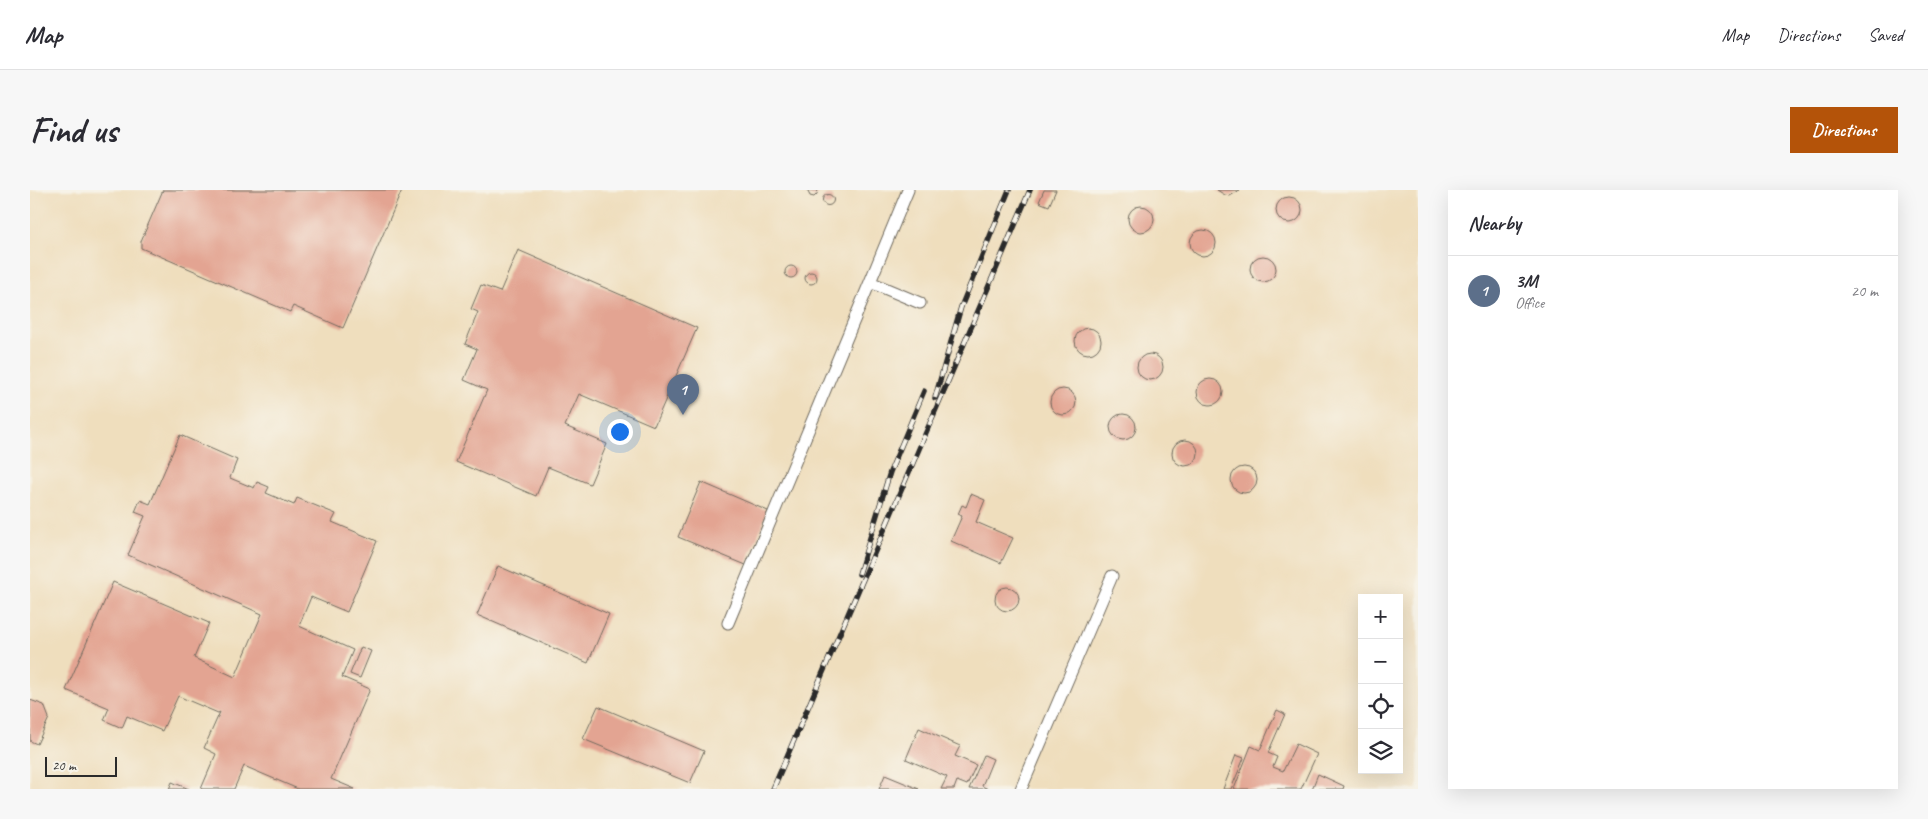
<!DOCTYPE html>
<html lang="en">
<head>
<meta charset="utf-8">
<style>
  :root { --surface:#fff; --page:#f7f7f7; --text:#2b2b33; --muted:#7c7c81; --line:#e1e1e2; --accent:#b45309 }
  body { margin:0; font-family:Caveat,sans-serif; background:var(--page); color:var(--text) }
  .controls { position:absolute; right:15px; bottom:15px; display:grid; overflow:hidden; border-radius:0px; box-shadow:0 5px 20px #0002 }
  .controls button { width:45px; height:45px; display:grid; place-items:center; padding:0; border:0; border-bottom:1px solid var(--line); background:var(--surface); color:var(--text); font:25px sans-serif }
  .scale { position:absolute; left:15px; bottom:12px; width:72px; box-sizing:border-box; padding-left:5px; border:2px solid #2b2b2b; border-top:0; font-size:14px; line-height:18px; white-space:nowrap; color:#2b2b2b; -webkit-text-stroke:4px #f7f3e8; paint-order:stroke }
  .you { position:absolute; left:589px; top:241px; width:18px; height:18px; margin:-12px; border:4px solid #fff; border-radius:50%; background:#1a73e8; box-shadow:0 0 0 8px #1a73e833 }
  .badge { display:grid; place-items:center; width:32px; height:32px; border-radius:50%; background:var(--accent); color:#fff; font-size:16px; font-weight:700 }
  .pin { position:absolute; translate:-50% -41px; filter:drop-shadow(0 1px 2px #0008) }
  .pin::after { content:''; position:absolute; top:26px; width:18px; height:15px; background:inherit; clip-path:polygon(0 0,100% 0,50% 100%) }
  .list { margin:0; padding:0; list-style:none }
  h2 { display:flex; justify-content:space-between; align-items:center; height:65px; margin:0; padding:0 20px; font-size:21px }
  h2 small { font-size:16px; font-weight:400; color:var(--muted) }
  .list li { display:grid; grid-template-columns:32px 1fr auto; gap:15px; align-items:center; box-sizing:border-box; height:70px; padding:0 20px; border-top:1px solid var(--line) }
  .list b { display:block; font-size:19px; white-space:nowrap }
  .list p { margin:0; font-size:16px; white-space:nowrap; color:var(--muted) }
  .list em { font-size:16px; font-style:normal; color:var(--muted) }
  .icon { flex:none; width:28px; height:28px; fill:none; stroke:currentColor; stroke-width:2; stroke-linecap:round; stroke-linejoin:round }
  .map { position:relative; flex:none; width:1388px; height:599px; overflow:hidden; border-radius:0px }
  header { display:flex; align-items:center; gap:30px; box-sizing:border-box; height:70px; padding:0 25px; background:var(--surface); border-bottom:1px solid var(--line) }
  header strong { font-size:24px }
  nav { display:flex; gap:28px; margin-inline-start:auto; font-size:18px }
  .intro { display:flex; align-items:center; justify-content:space-between; box-sizing:border-box; height:120px; padding:0 30px }
  h1 { margin:0; font-size:35px }
  .button { padding:12px 22px; border-radius:0px; background:var(--accent); color:#fff; font-size:18px; font-weight:700 }
  main { display:flex; gap:30px; padding:0 30px }
  aside { flex:1; background:var(--surface); border-radius:0px; box-shadow:0 5px 20px #0002 }
  .map>svg:first-child { display:block }
  .building { fill:#e3a492 }
  .lines { fill:none; stroke-linecap:round; stroke-linejoin:round }
  .service-casing { stroke:#706a5e; stroke-width:13 }
  .service { stroke:#fff; stroke-width:11 }
  .rail-casing { stroke:#2b2b2b; stroke-width:5.5 }
  .rail { stroke:#f7f3e8; stroke-width:4; stroke-dasharray:11; stroke-linecap:butt }
</style>
</head>
<body>
<header>
<strong>Map</strong>
<nav><a>Map</a><a>Directions</a><a>Saved</a></nav>
</header>
<div class="intro"><h1>Find us</h1><a class="button">Directions</a></div>
<main>
<div class="map">
<svg width="1388" height="599" viewBox="0 0 1388 599">
  <rect width="100%" height="100%" fill="#f7f3e8"/>
  <filter id="ink" filterUnits="userSpaceOnUse"><feTurbulence type="fractalNoise" baseFrequency=".02" numOctaves="2"/><feDisplacementMap in="SourceGraphic" scale="10" xChannelSelector="R" yChannelSelector="G"/><feConvolveMatrix kernelMatrix="1 2 1 2 8 2 1 2 1" color-interpolation-filters="sRGB"/></filter>
  <filter id="wash" filterUnits="userSpaceOnUse"><feTurbulence type="fractalNoise" baseFrequency=".0096" numOctaves="4" result="noise"/><feDisplacementMap in="SourceGraphic" scale="20" xChannelSelector="R" yChannelSelector="G"/><feGaussianBlur stdDeviation="1.12" result="paint"/><feColorMatrix in="noise" values="0 0 0 0 0 0 0 0 0 0 0 0 0 0 0 0 0 1.4 0 .05"/><feComposite in="paint" operator="in"/></filter>
  <g filter="url(#wash)">
    <rect width="100%" height="100%" fill="#efdebd"/>
    <g id="blocks">
      <path class="building" d="M133 0H372L313 138 263 116 260 122 111 58V51Z
        M777 0H788L787 4 784 7 780 6Z
        M1014 0H1026L1019 16 1009 12Z
        M1187 0H1210L1200 6 1195 5Z
        M792.5 10a5.5 5.5 0 1 1 11 0a5.5 5.5 0 1 1-11 0Z
        M1246 20a13 13 0 1 1 26 0a13 13 0 1 1-26 0Z
        M1098 29a13 13 0 1 1 26 0a13 13 0 1 1-26 0Z
        M1160 53a13 13 0 1 1 26 0a13 13 0 1 1-26 0Z
        M488 60 667 138 624 236 549 204 535 236 577 254 560 294 518 277 506 306 426 272 457 200 434 190 447 159 435 154 448 122 441 119 451 95 470 102Z
        M1220 79a13 13 0 1 1 26 0a13 13 0 1 1-26 0Z
        M755 82a6 6 0 1 1 12 0a6 6 0 1 1-12 0Z
        M775 88a6 6 0 1 1 12 0a6 6 0 1 1-12 0Z
        M1045 151a13 13 0 1 1 26 0a13 13 0 1 1-26 0Z
        M1107 177a13 13 0 1 1 26 0a13 13 0 1 1-26 0Z
        M1167 202a13 13 0 1 1 26 0a13 13 0 1 1-26 0Z
        M1020 212a13 13 0 1 1 26 0a13 13 0 1 1-26 0Z
        M1080 237a13 13 0 1 1 26 0a13 13 0 1 1-26 0Z
        M150 245 207 270 200 288 224 298 227 292 239 297 236 303 264 315 267 308 306 324 302 332 347 351 317 422 281 407 269 436 323 460 312 487 340 499 301 589 325 599H268L214 576 204 599H171L186 564 174 558 190 522 188 523 148 506 132 541 97 526 92 538 74 530 79 518 36 500 83 392 179 433 164 468 205 487 232 424 98 365 115 326 105 322 110 310 120 314Z
        M1142 263a13 13 0 1 1 26 0a13 13 0 1 1-26 0Z
        M1201 290a13 13 0 1 1 26 0a13 13 0 1 1-26 0Z
        M671 292 738 321 716 375 648 347Z
        M941 304 955 310 946 332 983 348 971 373 921 351 932 326 928 324 932 315 936 317Z
        M468 376 579 424 558 473 447 425Z
        M965 409a12 12 0 1 1 24 0a12 12 0 1 1-24 0Z
        M331 457 341 461 330 488 320 484Z
        M0 510 14 515 19 528 7 554 0 551Z
        M568 516 674 561 660 593 553 549Z
        M1247 520 1255 524 1238 563 1247 567 1243 577 1253 581 1266 554 1287 564 1271 599H1204L1221 556 1230 560Z
        M889 538 930 556 925 566 946 575 937 595 927 591 924 599H911L917 587 876 569Z
        M954 565 963 569 952 596 958 599H939Z
        M1206 565 1214 568 1201 599H1193Z
        M1288 584 1314 596 1313 599H1282Z
        M855 585 889 599H849Z
        M142 592 159 599H139Z"/>
    </g>
  </g>
  <g filter="url(#ink)">
    <use href="#blocks" fill-opacity="0" stroke="#706a5e" stroke-width="1"/>
    <g class="lines">
      <g class="service-casing">
        <path id="service" d="M840 92 878 0
          M698 433 840 92 890 113
          M991 599 1082 386"/>
      </g>
      <use href="#service" class="service"/>
      <g class="rail-casing">
        <path id="rail" d="M905 208 931 117 979 0
          M829 384 860 282 894 201
          M743 599 1000 0"/>
      </g>
      <use href="#rail" class="rail"/>
    </g>
  </g>
</svg>
<div class="controls">
<button>+</button>
<button>−</button>
<button><svg class="icon" aria-label="locate" viewBox="0 0 24 24"><circle cx="12" cy="12" r="6"/><path d="M12 2v4M12 18v4M2 12h4M18 12h4"/></svg></button>
<button><svg class="icon" aria-label="layers" viewBox="0 0 24 24"><path d="M12 4l9 5-9 5-9-5zM3 14l9 5 9-5"/></svg></button>
</div>
<div class="scale">20 m</div>
<div class="you"></div>
<div class="pin badge" style="left:653px;top:225px;background:#5c6f8a">1</div>
</div>
<aside>
<h2>Nearby<small></small></h2>
<ul class="list">
<li><span class="badge" style="background:#5c6f8a">1</span><div><b>3M</b><p>Office</p></div><em>20 m</em></li>
</ul>
</aside>
</main>
</body>
</html>
